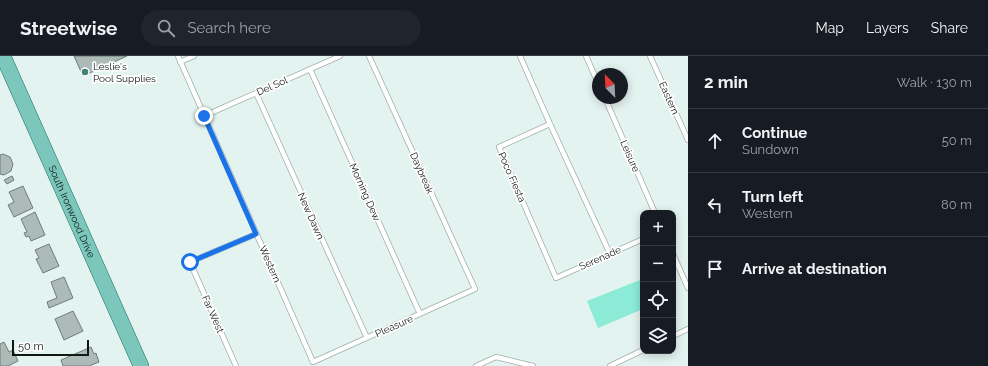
<!DOCTYPE html>
<html lang="en">
<head>
<meta charset="utf-8">
<style>
  :root { --surface:#171b24; --page:#20242c; --text:#f1f3f6; --muted:#9ea1a6; --line:#363941 }
  body { margin:0; font-family:Raleway,sans-serif; background:var(--page); color:var(--text) }
  .controls { position:absolute; right:12px; bottom:12px; display:grid; overflow:hidden; border-radius:8px; box-shadow:0 2px 10px #0003 }
  .controls button { width:36px; height:36px; display:grid; place-items:center; padding:0; border:0; border-bottom:1px solid var(--line); background:var(--surface); color:var(--text); font:20px sans-serif }
  .compass { position:absolute; left:592px; top:12px; width:36px; height:36px; border-radius:50%; background:var(--surface); box-shadow:0 2px 10px #0003; rotate:336deg }
  .scale { position:absolute; left:12px; bottom:10px; width:77px; box-sizing:border-box; padding-left:4px; border:2px solid #111615; border-top:0; font-size:11px; line-height:14px; white-space:nowrap; color:#111615; -webkit-text-stroke:3px #fff; paint-order:stroke }
  .stop { position:absolute; width:12px; height:12px; margin:-9px; border:3px solid #1a73e8; border-radius:50%; background:#fff }
  .stop.end { background:#1a73e8; border-color:#fff; box-shadow:0 1px 4px #0008 }
  .list { margin:0; padding:0; list-style:none }
  h2 { display:flex; justify-content:space-between; align-items:center; height:52px; margin:0; padding:0 16px; font-size:17px }
  h2 small { font-size:13px; font-weight:400; color:var(--muted) }
  .list li { display:grid; grid-template-columns:26px 1fr auto; gap:12px; align-items:center; box-sizing:border-box; height:64px; padding:0 16px; border-top:1px solid var(--line) }
  .list b { display:block; font-size:15px; white-space:nowrap }
  .list p { margin:0; font-size:13px; white-space:nowrap; color:var(--muted) }
  .list em { font-size:13px; font-style:normal; color:var(--muted) }
  .icon { flex:none; width:22px; height:22px; fill:none; stroke:currentColor; stroke-width:2; stroke-linecap:round; stroke-linejoin:round }
  .map { position:relative; flex:none; width:688px; height:310px; overflow:hidden }
  header { display:flex; align-items:center; gap:24px; box-sizing:border-box; height:56px; padding:0 20px; background:var(--surface); border-bottom:1px solid var(--line) }
  header strong { font-size:19px }
  nav { display:flex; gap:22px; margin-inline-start:auto; font-size:14px }
  .search { width:280px; height:36px; background:var(--page); display:flex; align-items:center; gap:10px; box-sizing:border-box; padding:0 14px; border-radius:22px; color:var(--muted); font-size:15px }
  main { display:flex }
  aside { flex:1; background:var(--surface) }
  .map>svg:first-child { display:block }
  .green { fill:#8bebd6 }
  .building { fill:#acbbb7; stroke:#6e7d79 }
  .lines { fill:none; stroke-linecap:round; stroke-linejoin:round }
  .lane-casing { stroke:#9faeaa; stroke-width:6 }
  .primary-casing { stroke:#1d7163; stroke-width:16 }
  .lane { stroke:#fff; stroke-width:4.5 }
  .primary { stroke:#7bc7bb; stroke-width:15 }
  .route { stroke:#1a73e8; stroke-width:5 }
  .poi-dot { fill:#408375; stroke:#fff; stroke-width:1.5 }
  .labels { text-anchor:middle; dominant-baseline:central; stroke-width:3.5; stroke-linejoin:round; paint-order:stroke }
  .poi-label { font-size:10px; fill:#111615; stroke:#fff; text-anchor:start }
  .street-label { font-size:10px; fill:#111615; stroke:#fff }
</style>
</head>
<body>
<header>
<strong>Streetwise</strong>
<div class="search"><svg class="icon" aria-label="search" viewBox="0 0 24 24"><circle cx="10" cy="10" r="6"/><path d="M15 15l6 6"/></svg>Search here</div>
<nav><a>Map</a><a>Layers</a><a>Share</a></nav>
</header>
<main>
<div class="map">
<svg width="688" height="310" viewBox="0 0 688 310">
  <rect width="100%" height="100%" fill="#e3f3ef"/>
  <path class="green" d="M640 224 643 232V253L598 272 587 245Z"/>
  <path class="building" d="M74 0H127L83 20Z
    M3 98 10 101 13 108 11 115 4 119 0 118V99Z
    M12 120 14 124 7 128 4 124Z
    M23 130 33 152 14 161 8 149 14 146 9 136Z
    M35 156 45 179 31 185 29 180 26 181 24 177 27 176 21 163Z
    M49 188 59 210 43 217 36 203 39 202 35 194Z
    M64 221 73 242 49 252 47 246 57 242 51 226Z
    M73 255 83 275 64 284 55 263Z
    M4 286 9 296 13 294 18 305 8 310H0V288Z
    M91 291 94 298 96 297 99 306 89 310H63L61 304Z"/>
  <g class="lines">
    <g class="lane-casing">
      <path id="lane" d="M178 0 313 306 475 233 369 0
        M520 0 550 68 610 198
        M586 0 598 27
        M650 0 688 84
        M180 6 194 0
        M310 13 420 258
        M256 37 367 282
        M605 42 655 157
        M204 60 340 0
        M550 68 499 91 556 222 643 183
        M673 198 688 232
        M673 280 688 273
        M236 310 190 206 256 178
        M476 310 496 301 533 310
        M610 310 643 294"/>
    </g>
    <g class="primary-casing">
      <g id="primary">
        <path id="s1" d="M3 0 141 310"/>
      </g>
    </g>
    <use href="#lane" class="lane"/>
    <use href="#primary" class="primary"/>
  </g>
  <g class="lines">
    <path class="route" d="M190 206 256 178 204 60"/>
  </g>
  <circle class="poi-dot" cx="85" cy="16" r="4"/>
  <g class="labels">
    <g class="poi-label">
      <text x="93" y="10">Leslie's<tspan x="93" dy="12">Pool Supplies</tspan></text>
    </g>
    <g class="street-label">
      <text transform="translate(272 30) rotate(-24)">Del Sol</text>
      <text transform="translate(669 42) rotate(66)">Eastern</text>
      <text transform="translate(630 100) rotate(66)">Leisure</text>
      <text transform="translate(422 117) rotate(66)">Daybreak</text>
      <text transform="translate(512 121) rotate(66)">Poco Fiesta</text>
      <text transform="translate(365 136) rotate(66)">Morning Dew</text>
      <text stroke="none"><textPath href="#s1" startOffset="170">South Ironwood Drive</textPath></text>
      <text transform="translate(311 160) rotate(66)">New Dawn</text>
      <text transform="translate(600 202) rotate(-24)">Serenade</text>
      <text transform="translate(270 208) rotate(66)">Western</text>
      <text transform="translate(213 258) rotate(66)">Far West</text>
      <text transform="translate(394 270) rotate(-24)">Pleasure</text>
    </g>
  </g>
</svg>
<div class="controls">
<button>+</button>
<button>−</button>
<button><svg class="icon" aria-label="locate" viewBox="0 0 24 24"><circle cx="12" cy="12" r="6"/><path d="M12 2v4M12 18v4M2 12h4M18 12h4"/></svg></button>
<button><svg class="icon" aria-label="layers" viewBox="0 0 24 24"><path d="M12 4l9 5-9 5-9-5zM3 14l9 5 9-5"/></svg></button>
</div>
<svg class="compass" viewBox="-18 -18 36 36"><path d="M0-13l5 13h-10z" fill="#e53935"/><path d="M0 13l5-13h-10z" fill="#9ea1a6"/></svg>
<div class="scale">50 m</div>
<div class="stop" style="left:190px;top:206px"></div>
<div class="stop end" style="left:204px;top:60px"></div>
</div>
<aside>
<h2>2 min<small>Walk · 130 m</small></h2>
<ul class="list">
<li><svg class="icon" aria-label="ahead" viewBox="0 0 24 24"><path d="M12 20V5M6 11l6-6 6 6"/></svg><div><b>Continue</b><p>Sundown</p></div><em>50 m</em></li>
<li><svg class="icon" aria-label="left" viewBox="0 0 24 24"><path d="M17 20v-9H6M10 6l-5 5 5 5"/></svg><div><b>Turn left</b><p>Western</p></div><em>80 m</em></li>
<li><svg class="icon" aria-label="arrive" viewBox="0 0 24 24"><path d="M6 21V4h12l-3 4 3 4H6"/></svg><div><b>Arrive at destination</b></div></li>
</ul>
</aside>
</main>
</body>
</html>
